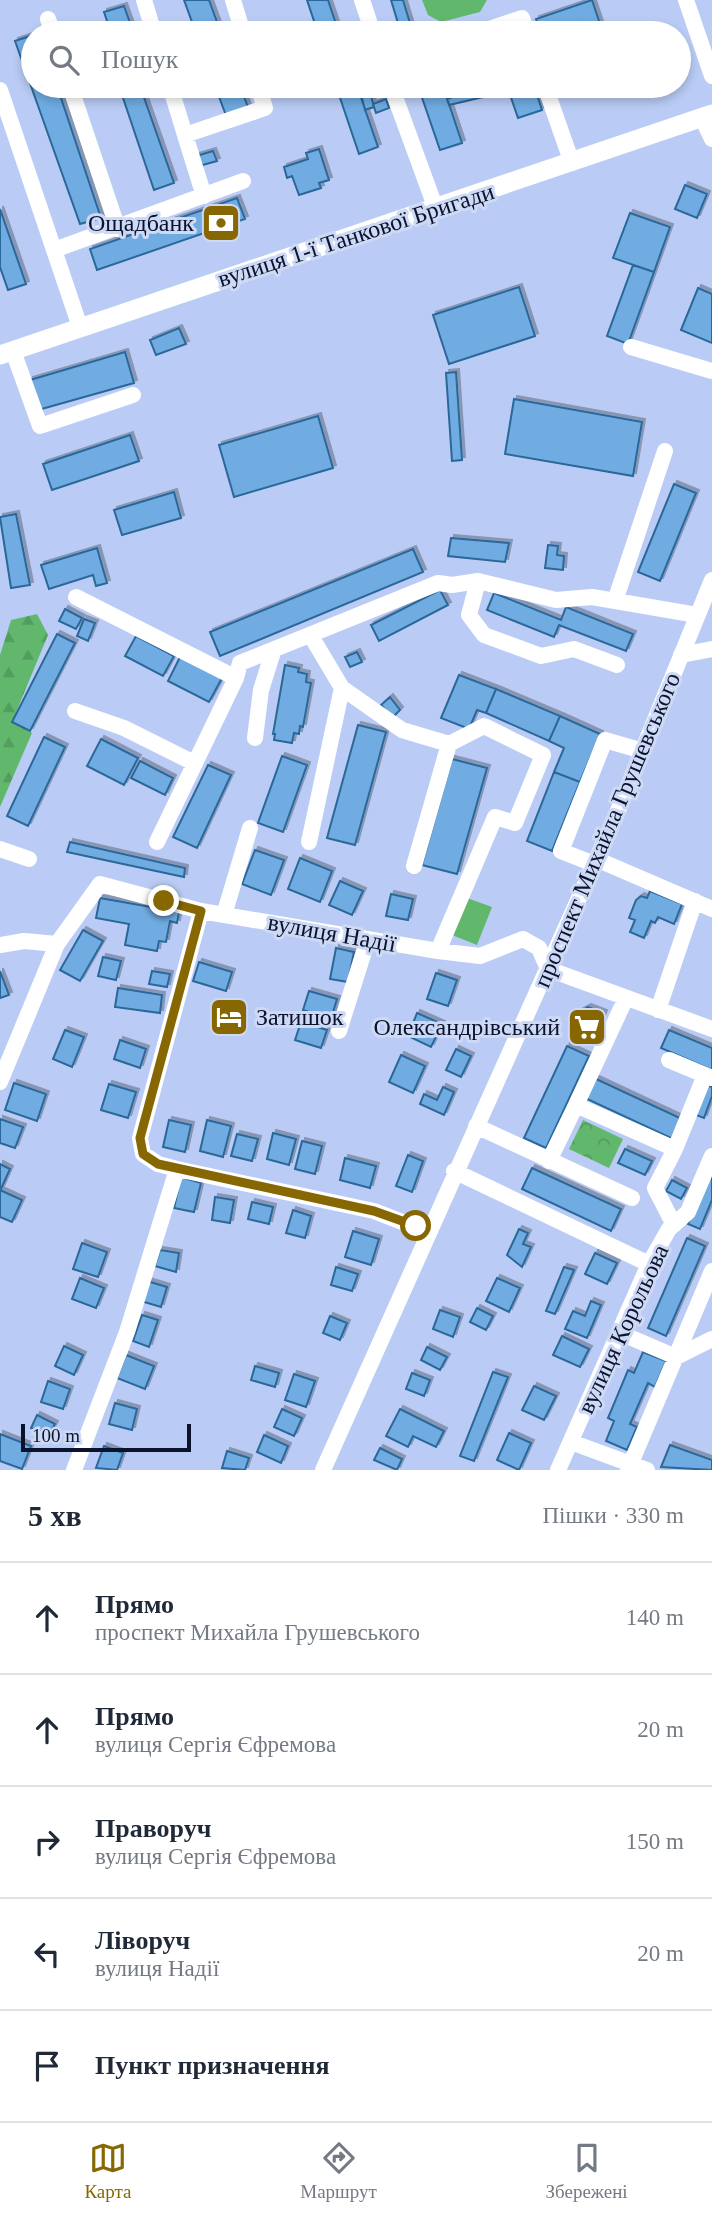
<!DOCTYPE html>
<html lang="uk">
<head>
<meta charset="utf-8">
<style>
  :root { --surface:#fff; --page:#f6f6f7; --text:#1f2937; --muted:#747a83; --line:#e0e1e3; --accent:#876702 }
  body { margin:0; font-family:"Times New Roman",serif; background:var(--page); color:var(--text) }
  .scale { position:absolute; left:21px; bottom:18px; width:170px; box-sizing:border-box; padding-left:7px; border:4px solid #0a132b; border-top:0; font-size:19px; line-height:24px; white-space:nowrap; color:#0a132b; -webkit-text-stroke:5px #cdd9f5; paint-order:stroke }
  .stop { position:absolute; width:21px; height:21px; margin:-16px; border:5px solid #876702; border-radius:50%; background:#fff }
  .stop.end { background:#876702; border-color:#fff; box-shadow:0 2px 7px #0008 }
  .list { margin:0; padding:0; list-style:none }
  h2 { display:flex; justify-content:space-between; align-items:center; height:91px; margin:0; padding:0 28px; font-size:30px }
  h2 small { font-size:23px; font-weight:400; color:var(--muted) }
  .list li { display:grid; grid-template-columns:46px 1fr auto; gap:21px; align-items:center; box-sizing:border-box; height:112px; padding:0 28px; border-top:2px solid var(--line) }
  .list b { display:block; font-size:26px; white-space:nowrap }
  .list p { margin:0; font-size:23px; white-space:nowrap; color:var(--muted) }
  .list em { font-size:23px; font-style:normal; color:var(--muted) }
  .icon { flex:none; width:38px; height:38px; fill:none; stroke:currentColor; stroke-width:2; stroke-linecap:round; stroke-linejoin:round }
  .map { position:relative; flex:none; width:712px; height:1470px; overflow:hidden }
  .search { position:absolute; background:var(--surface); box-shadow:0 4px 10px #0003; left:21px; right:21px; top:21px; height:77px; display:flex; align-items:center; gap:18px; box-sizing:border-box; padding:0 24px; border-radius:38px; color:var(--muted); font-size:26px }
  .sheet { height:651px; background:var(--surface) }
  nav { display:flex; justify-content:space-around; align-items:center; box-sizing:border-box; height:98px; border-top:2px solid var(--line); background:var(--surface); font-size:19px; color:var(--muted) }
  nav a { display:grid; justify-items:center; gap:4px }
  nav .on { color:var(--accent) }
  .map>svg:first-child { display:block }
  .forest { fill:url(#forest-firs) }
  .park { fill:url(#park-crowns) }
  .pitch { fill:#61b86c }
  .building { fill:#70ace2; stroke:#2b6799; stroke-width:2; filter:url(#shadow) }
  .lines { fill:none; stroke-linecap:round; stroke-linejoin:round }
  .minor { stroke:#fff; stroke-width:16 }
  .major { stroke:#fff; stroke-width:19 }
  .route { stroke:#876702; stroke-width:9 }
  .labels { text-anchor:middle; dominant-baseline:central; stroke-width:6; stroke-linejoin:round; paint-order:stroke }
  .poi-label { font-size:24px; fill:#0a132b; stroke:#cdd9f5; text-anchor:end }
  .street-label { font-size:24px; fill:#0a132b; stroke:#cdd9f5 }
</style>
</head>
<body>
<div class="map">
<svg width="712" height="1470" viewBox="0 0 712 1470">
  <defs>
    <pattern id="forest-firs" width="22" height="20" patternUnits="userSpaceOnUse" patternTransform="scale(1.75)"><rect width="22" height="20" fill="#61b86c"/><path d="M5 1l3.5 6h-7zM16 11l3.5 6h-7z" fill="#539d5e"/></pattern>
    <pattern id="park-crowns" width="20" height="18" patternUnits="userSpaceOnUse" patternTransform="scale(1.75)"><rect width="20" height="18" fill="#61b86c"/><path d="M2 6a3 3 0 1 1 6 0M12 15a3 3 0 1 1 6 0" fill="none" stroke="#539d5e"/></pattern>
    <filter id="shadow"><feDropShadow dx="3" dy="-3" stdDeviation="0" flood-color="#0004"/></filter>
  </defs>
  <rect width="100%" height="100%" fill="#baccf5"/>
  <path class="forest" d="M37 614 48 635 12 722 32 733 0 807V655L11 620Z"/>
  <path class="park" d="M583 1120 623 1139 609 1168 569 1149Z"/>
  <path class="pitch" d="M422 0H487L480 12 441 22 428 15Z
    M467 898 492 907 477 945 452 935Z"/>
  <path class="building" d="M184 0H209L221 33H196Z
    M307 0H328L339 33H318Z
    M391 0H403L413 33H401Z
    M592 0 603 33H585L581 22 541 33 536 19Z
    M124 6 133 31 111 33 104 12Z
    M33 35V86H57L101 218 80 224 15 41Z
    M119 86H140L174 183 154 190Z
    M215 86H240L249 110 227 118Z
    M336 86H357L378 147 359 154Z
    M418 86H443L462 143 440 150Z
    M464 86H534L542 110 518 118 507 86 491 91 492 95 449 105 447 99 467 92Z
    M370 92 374 107 365 110 361 94Z
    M386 99 389 108 376 113 373 104Z
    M319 149 329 180 319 183 321 188 299 195 292 176 287 178 284 167 308 159 306 153Z
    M213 151 217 161 199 166 196 156Z
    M685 185 707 194 697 218 675 209Z
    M237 198 245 219 97 270 90 249Z
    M0 209 26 284 8 290 0 267Z
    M630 213 670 227 654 272 613 258Z
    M633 265 654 272 628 344 607 336Z
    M519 287 535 336 449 364 433 315Z
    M698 288 712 294V343L681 330Z
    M179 328 186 344 156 355 150 340Z
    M125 352 134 383 38 410 30 380Z
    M456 372 462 460 452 461 446 373Z
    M514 399 642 422 633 476 505 454Z
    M318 416 333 468 234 497 219 445Z
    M130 435 139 461 52 490 43 464Z
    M674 484 696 493 660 581 638 572Z
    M174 492 181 518 122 535 114 510Z
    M16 514 30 585 11 588 0 517Z
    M451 538 509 543 505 562 448 556Z
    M548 545 558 546 557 555 564 556 563 570 545 568Z
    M97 548 107 583 96 586 93 575 49 589 41 565Z
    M413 549 423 572 220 656 210 632Z
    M440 590 448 605 379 641 371 625Z
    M494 593 561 620 566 607 633 634 626 651 559 625 554 637 487 610Z
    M65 609 82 618 76 629 59 621Z
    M84 619 95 623 88 641 77 636Z
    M57 634 75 643 30 731 12 722Z
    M136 636 174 656 163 676 125 656Z
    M357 652 362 662 350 667 345 657Z
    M180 657 222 678 209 702 168 681Z
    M285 665 299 668 298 672 307 674 306 682 311 683 303 727 300 726 299 734 294 733 292 743 274 740 275 734H273Z
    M459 675 496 689 486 713 477 710 469 729 441 718Z
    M496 689 560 716 549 741 486 713Z
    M390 697 400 710 392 718 381 705Z
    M560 716 600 734 580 782 554 772 564 748 549 741Z
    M358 725 386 732 355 845 327 838Z
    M44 737 65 747 28 826 7 816Z
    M101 739 138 758 124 785 87 766Z
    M282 756 307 765 283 832 258 823Z
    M452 759 487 768 457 874 422 865Z
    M140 761 173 778 165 795 131 778Z
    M208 765 231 775 197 848 173 837Z
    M554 772 580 782 552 851 527 841Z
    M70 842 185 868 184 877 67 852Z
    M255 850 284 860 271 895 242 884Z
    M300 858 332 871 320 902 288 889Z
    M340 881 363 891 352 915 329 905Z
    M650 891 682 904 674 924 658 917 655 923 651 921 644 938 630 932 635 920 629 918 636 900 641 896 647 898Z
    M391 894 413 899 408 920 386 916Z
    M100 898 179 912 177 923 170 921 166 942 159 941 157 951 125 945 129 924 96 918Z
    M83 930 103 941 80 981 60 970Z
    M336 948 354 952 348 982 330 979Z
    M103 957 121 961 116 980 98 976Z
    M199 962 232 972 226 991 193 981Z
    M0 971 9 995 0 998Z
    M152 971 170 974 167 987 149 984Z
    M436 973 457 980 448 1006 427 999Z
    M118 988 162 995 160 1013 115 1007Z
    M309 991 337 999 331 1019 303 1010Z
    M217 1002 244 1011 238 1028 211 1020Z
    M588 1007 604 1013 593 1039 578 1033 574 1022 577 1013Z
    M417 1013 442 1024 431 1047 408 1036Z
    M301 1022 327 1030 321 1048 295 1040Z
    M65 1030 84 1037 72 1067 53 1059Z
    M669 1030 712 1048V1070L661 1048Z
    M120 1040 146 1049 140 1068 114 1059Z
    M567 1046 589 1056 546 1148 524 1138Z
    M456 1049 471 1056 461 1077 446 1070Z
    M401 1055 425 1066 413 1093 389 1082Z
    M594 1078 682 1119 673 1139 585 1098Z
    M14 1083 46 1094 37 1121 5 1110Z
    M109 1084 136 1092 128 1118 101 1110Z
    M707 1085 712 1087V1096L704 1118 696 1115Z
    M443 1087 454 1092 444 1115 420 1104 424 1094 437 1100Z
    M0 1119 23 1127 15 1148 0 1143Z
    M169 1120 191 1125 185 1152 163 1147Z
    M207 1120 231 1126 223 1157 200 1151Z
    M273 1133 296 1139 289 1165 267 1159Z
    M237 1134 258 1139 252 1161 231 1156Z
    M302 1141 322 1146 315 1174 295 1169Z
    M625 1149 652 1161 645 1175 618 1163Z
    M408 1155 423 1161 412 1192 396 1186Z
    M345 1158 376 1166 370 1188 340 1180Z
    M0 1164 10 1169 1 1189 0 1188Z
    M712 1165V1200L700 1229 688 1224Z
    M532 1168 621 1209 611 1231 522 1189Z
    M181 1177 201 1183 194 1212 174 1208Z
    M672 1180 687 1188 681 1199 666 1191Z
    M0 1190 22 1200 12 1222 0 1217Z
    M215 1197 234 1200 230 1223 212 1220Z
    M252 1202 273 1207 269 1224 248 1219Z
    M293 1210 311 1216 305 1238 286 1233Z
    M519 1229 528 1233 523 1244 531 1247 522 1267 507 1255Z
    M353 1231 379 1239 371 1265 345 1257Z
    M687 1238 705 1246 666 1336 648 1328Z
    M82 1243 107 1252 98 1277 73 1269Z
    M160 1250 179 1253 176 1272 155 1266Z
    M595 1253 617 1263 607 1284 585 1274Z
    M336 1267 358 1274 352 1291 331 1285Z
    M564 1267 574 1270 555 1314 546 1311Z
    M80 1278 104 1288 96 1308 72 1299Z
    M497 1278 520 1288 509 1312 486 1301Z
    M147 1281 167 1287 161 1307 141 1301Z
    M591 1301 601 1305 587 1338 565 1329 573 1311 585 1316Z
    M477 1308 493 1316 486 1330 470 1322Z
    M440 1310 460 1317 453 1337 433 1329Z
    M142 1315 158 1320 149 1347 133 1341Z
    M330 1316 347 1323 340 1340 323 1333Z
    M562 1336 589 1349 580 1367 553 1355Z
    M64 1346 83 1355 74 1375 55 1366Z
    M427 1347 447 1357 440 1370 421 1360Z
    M643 1352 666 1361 655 1387 648 1383 630 1424 637 1427 627 1450 606 1441 614 1421 608 1418 628 1370 634 1373Z
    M126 1355 154 1366 145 1389 117 1378Z
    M255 1366 279 1373 275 1387 251 1380Z
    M493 1372 508 1377 474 1461 460 1456Z
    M412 1373 430 1380 424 1396 406 1389Z
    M294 1374 315 1381 306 1407 285 1400Z
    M48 1381 70 1389 63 1409 41 1402Z
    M534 1386 556 1396 544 1420 522 1410Z
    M115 1403 137 1409 132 1430 109 1424Z
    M282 1409 302 1418 294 1436 274 1427Z
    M400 1409 444 1431 436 1447 413 1436 408 1447 386 1436Z
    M37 1415 55 1424 48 1437 31 1428Z
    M509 1433 531 1443 519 1470 497 1460Z
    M0 1434 31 1446 22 1469 0 1461Z
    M264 1435 288 1446 281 1463 257 1452Z
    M670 1445 712 1460V1470L661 1467Z
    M104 1446 123 1453 117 1470 96 1468Z
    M380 1448 402 1459 397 1470 374 1460Z
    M227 1451 249 1458 245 1470 222 1468Z"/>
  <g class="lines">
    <path class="minor" d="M144 0 154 33
      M233 0 243 33
      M362 0 373 33
      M686 0 712 76
      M48 19 53 33
      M489 29 522 18 527 33
      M70 86 118 229
      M170 86 185 135
      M391 86 436 209
      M545 86 572 163
      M0 90 80 327
      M702 118 712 139
      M204 196 185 135 265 108 258 86
      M54 250 243 181
      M631 347 712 371
      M13 351 40 426 133 395
      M478 581 469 615 484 635 541 656 574 649 617 665
      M76 597 236 678
      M615 601 665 451
      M681 655 712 649
      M342 688 402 730 449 744 414 866
      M75 711 124 728 194 763
      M255 738 261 690 273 652
      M157 842 236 678 240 663 438 583 452 585 478 581 556 600 592 597 697 615
      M309 842 342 688 311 636
      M0 849 29 859
      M596 859 712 909
      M594 864 561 851 605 740 643 751
      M224 915 250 828
      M0 945 24 941 57 944 100 884 201 911 438 951 480 956 523 939 539 948 548 969 712 1029
      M438 951 495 817 515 823 543 755 484 726 449 744
      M658 1010 695 901
      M339 1031 368 939
      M669 1060 712 1078
      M0 1082 57 944
      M576 1105 626 998
      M476 1126 632 1198
      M549 1161 576 1105 675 1149 705 1075
      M177 1169 374 1211 428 1232
      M454 1171 649 1264
      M674 1225 655 1188 675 1149
      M620 1333 676 1357 712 1339
      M571 1442 647 1470
      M74 1470 127 1332 177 1169 158 1164 143 1154 140 1138 201 911
      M323 1470 617 813 712 580
      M558 1470 649 1264 669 1229 688 1212 712 1156
      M628 1470 712 1271"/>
    <path class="major" d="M0 355 712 114"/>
  </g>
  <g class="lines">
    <path class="route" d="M164 901 201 911 140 1138 143 1154 158 1164 374 1211 416 1226"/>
  </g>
  <defs>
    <g id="bank-square" transform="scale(2.0125)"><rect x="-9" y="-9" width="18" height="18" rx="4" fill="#876702" stroke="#cdd9f5"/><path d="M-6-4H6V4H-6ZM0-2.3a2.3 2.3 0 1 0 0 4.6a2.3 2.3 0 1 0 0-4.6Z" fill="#fff"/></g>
    <g id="hotel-square" transform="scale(2.0125)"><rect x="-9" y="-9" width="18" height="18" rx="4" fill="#876702" stroke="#cdd9f5"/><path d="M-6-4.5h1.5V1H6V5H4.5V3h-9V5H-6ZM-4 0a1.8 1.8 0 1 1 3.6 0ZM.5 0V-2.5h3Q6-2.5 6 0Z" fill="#fff"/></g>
    <g id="supermarket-square" transform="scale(2.0125)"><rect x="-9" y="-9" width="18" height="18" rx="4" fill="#876702" stroke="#cdd9f5"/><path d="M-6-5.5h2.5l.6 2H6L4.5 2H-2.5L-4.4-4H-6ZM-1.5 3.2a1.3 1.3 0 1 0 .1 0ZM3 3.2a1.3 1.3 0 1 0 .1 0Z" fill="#fff"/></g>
  </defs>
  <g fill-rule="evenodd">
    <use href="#bank-square" x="221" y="223"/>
    <use href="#hotel-square" x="229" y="1017"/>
    <use href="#supermarket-square" x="587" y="1027"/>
  </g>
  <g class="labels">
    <g class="poi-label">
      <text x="194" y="223">Ощадбанк</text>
      <text x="256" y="1017" text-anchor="start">Затишок</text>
      <text x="560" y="1027">Олександрівський</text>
    </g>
    <g class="street-label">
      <text transform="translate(356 235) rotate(-18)">вулиця 1-ї Танкової Бригади</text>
      <text transform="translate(607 830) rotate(-67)">проспект Михайла Грушевського</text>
      <text transform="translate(332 933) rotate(10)">вулиця Надії</text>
      <text transform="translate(623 1329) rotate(-65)">вулиця Корольова</text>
    </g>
  </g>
</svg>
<div class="scale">100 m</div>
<div class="stop" style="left:416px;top:1226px"></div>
<div class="stop end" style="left:164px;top:901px"></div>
<div class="search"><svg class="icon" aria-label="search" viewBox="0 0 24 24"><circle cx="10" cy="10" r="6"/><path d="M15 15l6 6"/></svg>Пошук</div>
</div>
<section class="sheet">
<h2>5 хв<small>Пішки · 330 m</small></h2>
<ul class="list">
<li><svg class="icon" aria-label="ahead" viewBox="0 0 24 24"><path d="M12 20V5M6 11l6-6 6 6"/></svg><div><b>Прямо</b><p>проспект Михайла Грушевського</p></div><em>140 m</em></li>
<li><svg class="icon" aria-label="ahead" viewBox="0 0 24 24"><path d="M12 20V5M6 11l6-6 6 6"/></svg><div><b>Прямо</b><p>вулиця Сергія Єфремова</p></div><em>20 m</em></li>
<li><svg class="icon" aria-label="right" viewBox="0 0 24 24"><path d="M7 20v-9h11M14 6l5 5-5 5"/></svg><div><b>Праворуч</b><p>вулиця Сергія Єфремова</p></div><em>150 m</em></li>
<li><svg class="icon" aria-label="left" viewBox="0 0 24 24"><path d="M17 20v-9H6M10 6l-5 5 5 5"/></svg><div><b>Ліворуч</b><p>вулиця Надії</p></div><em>20 m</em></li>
<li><svg class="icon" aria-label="arrive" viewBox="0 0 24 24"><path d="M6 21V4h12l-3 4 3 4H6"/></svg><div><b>Пункт призначення</b></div></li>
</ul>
</section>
<nav>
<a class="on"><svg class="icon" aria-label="map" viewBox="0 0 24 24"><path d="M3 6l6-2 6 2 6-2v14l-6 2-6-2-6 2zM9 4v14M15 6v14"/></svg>Карта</a>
<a><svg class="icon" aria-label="directions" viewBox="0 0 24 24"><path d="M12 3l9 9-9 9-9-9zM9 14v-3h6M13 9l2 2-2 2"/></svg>Маршрут</a>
<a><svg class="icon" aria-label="saved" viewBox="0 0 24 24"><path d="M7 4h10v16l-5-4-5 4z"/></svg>Збережені</a>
</nav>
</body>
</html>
